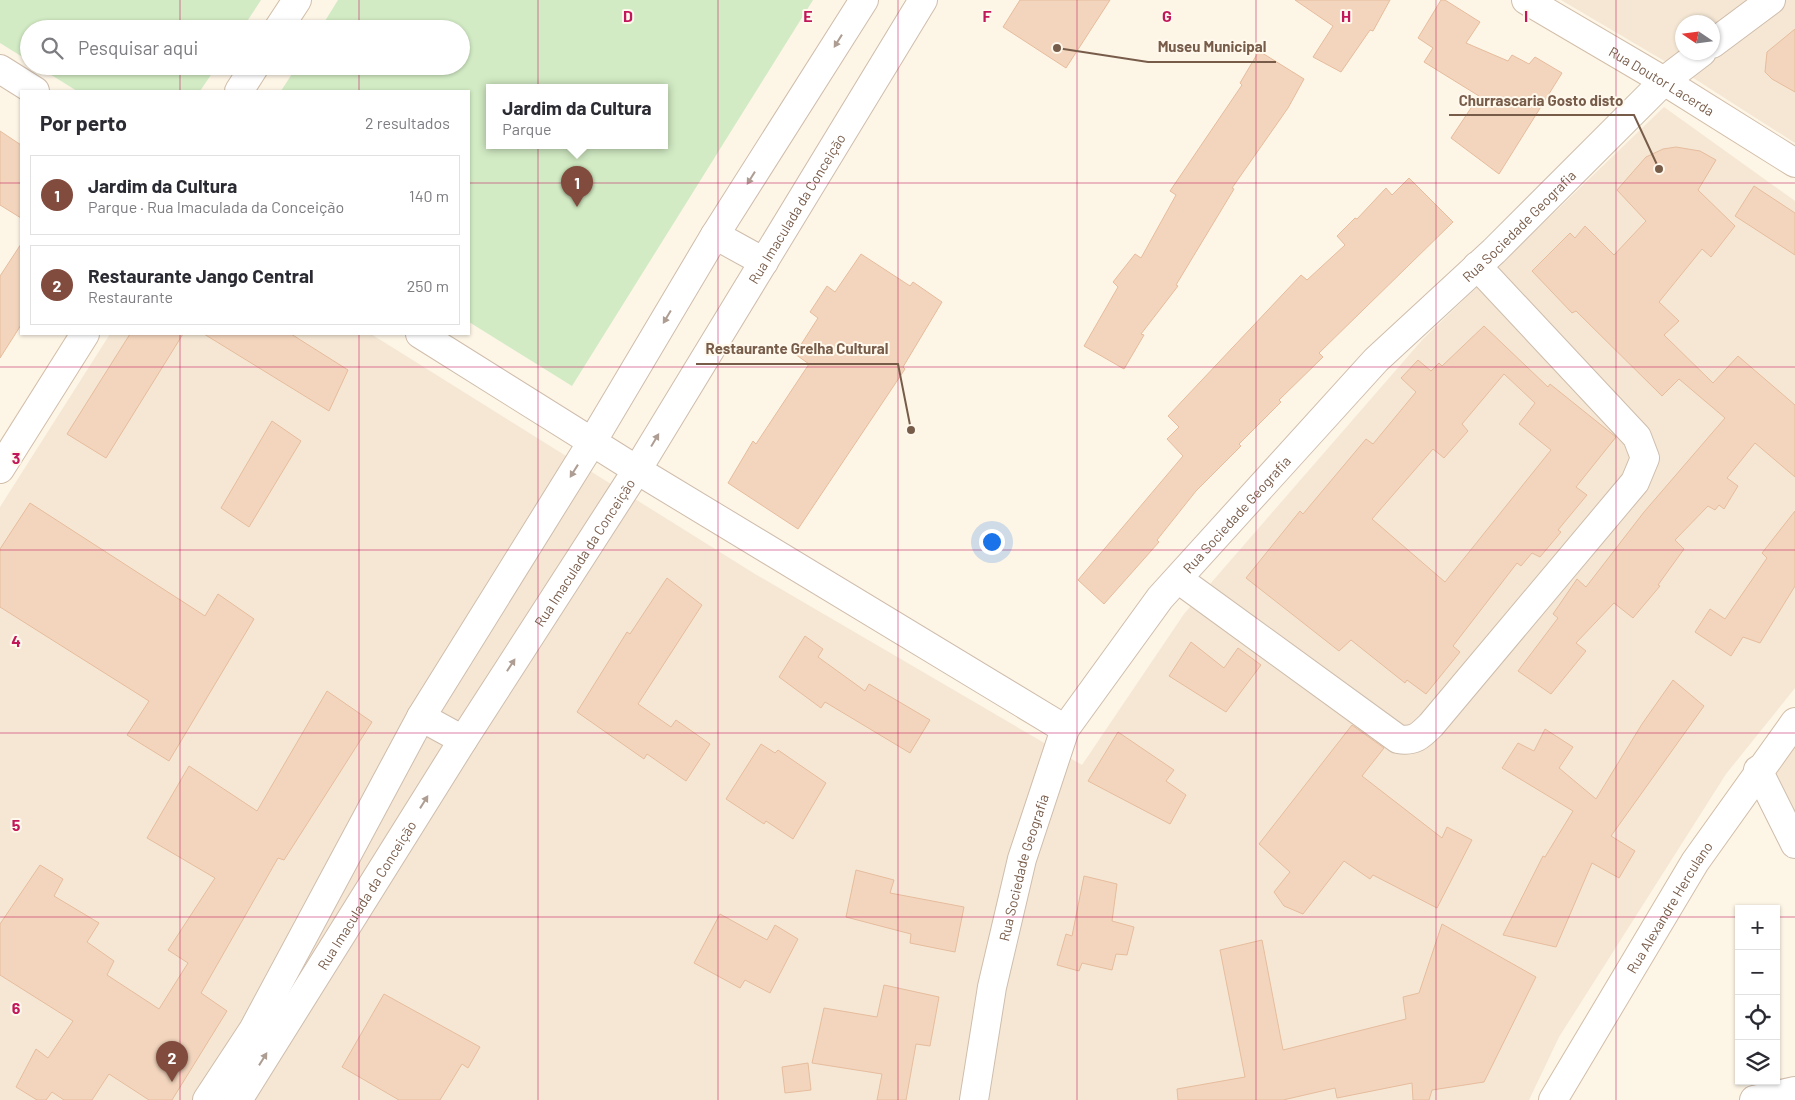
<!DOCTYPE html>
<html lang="pt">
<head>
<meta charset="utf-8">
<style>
  :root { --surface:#fff; --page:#f2f2f3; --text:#2b2b33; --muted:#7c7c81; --line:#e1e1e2; --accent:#814b3d }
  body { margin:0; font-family:Barlow,sans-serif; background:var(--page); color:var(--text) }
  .controls { position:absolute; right:15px; bottom:15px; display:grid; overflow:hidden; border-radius:0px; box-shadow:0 1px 4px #0004 }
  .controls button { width:45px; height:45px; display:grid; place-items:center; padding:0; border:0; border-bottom:1px solid var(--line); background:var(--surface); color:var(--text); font:25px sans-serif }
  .compass { position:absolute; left:1675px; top:15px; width:45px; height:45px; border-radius:50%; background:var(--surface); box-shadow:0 1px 4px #0004; rotate:283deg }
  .you { position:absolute; left:991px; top:541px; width:18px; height:18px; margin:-12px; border:4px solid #fff; border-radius:50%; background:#1a73e8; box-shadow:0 0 0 8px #1a73e833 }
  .badge { display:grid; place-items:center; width:32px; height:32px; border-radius:50%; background:var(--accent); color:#fff; font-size:16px; font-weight:700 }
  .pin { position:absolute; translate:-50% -41px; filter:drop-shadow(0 1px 2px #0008) }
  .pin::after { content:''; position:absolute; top:26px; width:18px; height:15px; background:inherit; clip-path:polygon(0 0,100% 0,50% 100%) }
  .popup { position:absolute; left:486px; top:84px; width:182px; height:65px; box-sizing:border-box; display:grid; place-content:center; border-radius:0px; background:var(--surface); filter:drop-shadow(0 1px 4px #0005); font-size:16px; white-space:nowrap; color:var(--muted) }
  .popup b { font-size:19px; color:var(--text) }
  .popup::after { content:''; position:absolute; left:50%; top:100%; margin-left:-10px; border:10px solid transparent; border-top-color:var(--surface) }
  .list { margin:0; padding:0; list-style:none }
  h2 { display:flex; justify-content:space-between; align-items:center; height:65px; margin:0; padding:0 20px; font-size:21px }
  h2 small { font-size:16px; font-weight:400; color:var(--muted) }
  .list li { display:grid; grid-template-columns:32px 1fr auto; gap:15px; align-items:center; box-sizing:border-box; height:80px; margin:0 10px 10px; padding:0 10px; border:1px solid var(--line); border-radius:0px }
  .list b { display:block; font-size:19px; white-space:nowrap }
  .list p { margin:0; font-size:16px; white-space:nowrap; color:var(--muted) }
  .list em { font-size:16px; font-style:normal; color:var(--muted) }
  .icon { flex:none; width:28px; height:28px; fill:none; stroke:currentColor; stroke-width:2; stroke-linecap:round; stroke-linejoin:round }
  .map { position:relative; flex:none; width:1795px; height:1100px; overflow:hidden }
  .search { position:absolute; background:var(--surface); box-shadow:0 1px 4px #0004; left:20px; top:20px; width:450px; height:55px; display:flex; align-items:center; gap:12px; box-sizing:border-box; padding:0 18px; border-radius:28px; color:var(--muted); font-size:19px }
  .panel { position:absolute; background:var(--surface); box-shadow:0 1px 4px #0004; left:20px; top:90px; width:450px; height:245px; border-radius:0px }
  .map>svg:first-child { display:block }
  .residential { fill:#f5e7d4; fill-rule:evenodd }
  .green { fill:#d2ebc4; fill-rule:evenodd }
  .building { fill:#f3d5bd; stroke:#e6bc9d; fill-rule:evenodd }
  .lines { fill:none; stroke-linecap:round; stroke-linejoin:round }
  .minor-casing { stroke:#cfbdac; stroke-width:30 }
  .tertiary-casing { stroke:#cfbdac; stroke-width:30 }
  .secondary-casing { stroke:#d2bea9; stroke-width:30 }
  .minor { stroke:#fff; stroke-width:28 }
  .tertiary { stroke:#fff; stroke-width:28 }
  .secondary { stroke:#fff; stroke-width:28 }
  .oneway { fill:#ae9d92 }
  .grid { fill:none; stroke:#c2185b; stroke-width:1; stroke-opacity:0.55 }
  .labels { text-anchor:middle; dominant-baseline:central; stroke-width:4; stroke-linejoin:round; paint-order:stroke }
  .street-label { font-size:14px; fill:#785c4a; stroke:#fff9ed }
  .grid-label { font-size:16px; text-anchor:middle; font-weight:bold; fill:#c2185b; stroke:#fff9ed; stroke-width:4; stroke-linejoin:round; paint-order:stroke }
  .leader { fill:none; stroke:#785c4a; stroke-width:2 }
  .callout-dot { fill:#785c4a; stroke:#fff9ed; stroke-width:2 }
  .callout-label { font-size:15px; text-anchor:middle; font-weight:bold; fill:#785c4a; stroke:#fff9ed; stroke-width:4; stroke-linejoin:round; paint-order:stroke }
</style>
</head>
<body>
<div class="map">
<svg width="1795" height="1100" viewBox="0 0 1795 1100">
  <rect width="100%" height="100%" fill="#fdf5e6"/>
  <path class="residential" d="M1561 0H1795V143L1695 79ZM1682 22H1712V52H1682Z
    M1664 107 1795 201V688L1726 774 1559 1037 1529 1100H0V507L110 334H371L755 574 1082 765 1184 614 1423 339Z
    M1795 722V844L1758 770Z"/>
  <path class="green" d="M0 0H261L242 29H29V61L0 43Z
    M338 0H813L572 386 469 322V91H281L297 66H461V29H320ZM664 88V146H490V88Z
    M37 66H217L200 91H77Z"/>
  <path class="building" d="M1020 0H1110L1066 68 1003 27Z
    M1295 0H1390L1373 31 1370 30 1341 72 1313 57 1333 26Z
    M1441 0H1445L1480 22 1466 43 1508 61 1512 55 1529 64 1535 57 1562 73 1499 174 1451 138 1479 96 1424 62 1433 48 1418 38Z
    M1795 29V92L1772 79 1765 72 1767 52Z
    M1259 51 1304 79 1288 108 1232 188 1234 189 1176 285 1178 286 1141 334 1144 335 1124 369 1084 346 1118 287 1113 282 1135 254 1141 258 1176 195 1170 191 1242 85 1240 83Z
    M0 131 21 145V218L0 205Z
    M1676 147 1700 151 1716 160 1698 190 1735 226 1711 257 1702 249 1659 302 1679 321 1664 335 1713 383 1738 356 1795 405V477L1755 443 1727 478 1738 486 1724 509 1719 505 1715 510 1708 506 1675 540 1684 549 1658 585 1660 586 1633 618 1614 603 1576 643 1586 651 1551 694 1518 671 1558 618 1553 614 1577 579 1586 587 1644 512 1725 418 1679 379 1662 396 1576 311 1572 313 1532 271 1570 233 1575 238 1585 226 1614 255 1646 221 1617 190 1646 157 1663 149Z
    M1409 178 1453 222 1319 353 1323 357 1279 400 1281 402 1239 444 1241 446 1196 491 1157 540 1159 542 1104 604 1078 580 1183 456 1167 439 1179 427 1168 416 1301 275 1307 280 1345 245 1337 236 1355 218 1357 219 1386 188 1392 195Z
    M1754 186 1795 213V255L1735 216Z
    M21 244V325L0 358V276Z
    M861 254 910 286 913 282 942 302 903 367 905 369 798 529 728 483 753 441 756 444 809 364 795 354 818 318 810 312 827 286 835 292Z
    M1484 326 1548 387 1550 384 1616 437 1576 487 1587 495 1558 530 1561 532 1540 557 1532 553 1521 566 1517 563 1453 646 1460 652 1426 694 1407 680 1405 683 1351 640 1339 651 1246 578 1300 511 1303 514 1366 439 1373 444 1416 392 1401 378 1418 360 1431 371 1439 363 1442 366ZM1504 374 1535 403 1519 424 1551 450 1445 582 1372 519 1433 449 1444 458 1468 431 1462 424Z
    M130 334H183L106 458 67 434Z
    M204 334H291L348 370 329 411Z
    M272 421 301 441 249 527 221 508Z
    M30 503 205 616 218 594 254 619 169 761 127 735 149 701 0 607V549Z
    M1795 511V586L1760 643 1743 637 1731 656 1695 632 1710 609 1725 619 1767 558 1762 553Z
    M667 578 702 605 638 704 671 727 676 720 710 744 686 781 647 754 644 759 577 712 627 632 630 634Z
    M805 636 823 649 818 657 865 691 869 684 930 720 910 753 825 702 821 708 779 677Z
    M1191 642 1224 668 1238 648 1261 665 1226 712 1169 676Z
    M1673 680 1704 706 1611 836 1635 851 1619 878 1592 863 1556 947 1503 935 1543 856 1545 857 1573 811 1502 768 1518 743 1534 751 1545 729 1573 747 1559 768 1596 799 1642 724Z
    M327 691 372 722 284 860 278 858 201 993 227 1011 172 1100H149L109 1074 92 1100H64L52 1092 46 1100H37L16 1087 36 1049 48 1058 73 1021 0 975V924L40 865 63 879 54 896 99 923 87 942 114 961 107 975 159 1009 188 963 168 950 215 878 147 838 189 766 257 811Z
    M1352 725 1384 748 1362 776 1442 838 1447 827 1472 840 1437 908 1373 875 1370 879 1344 861 1303 914 1284 906 1274 892 1290 872 1259 844Z
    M1118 732 1174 770 1166 781 1186 795 1170 824 1088 781Z
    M761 744 775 753 778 750 826 783 793 839 766 821 764 824 726 799Z
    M856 870 894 880 890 893 964 907 955 952 910 943 911 934 846 917Z
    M1084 876 1117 884 1112 921 1134 927 1127 955 1116 954 1112 970 1082 963 1079 971 1057 965 1066 934 1072 936Z
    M720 914 767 940 775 925 798 939 770 993 745 980 740 988 694 963Z
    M1442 924 1536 977 1484 1082 1432 1090 1429 1100H1413L1412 1083 1337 1098 1335 1088 1283 1100H1178L1177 1089 1245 1077 1220 950 1262 940 1283 1050 1406 1019 1403 997 1419 993Z
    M884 985 939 997 930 1046 916 1044 906 1100H877L882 1074 812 1063 824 1008 877 1017Z
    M384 994 480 1047 468 1068 462 1064 440 1100H399L342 1067Z
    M808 1063 811 1090 785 1093 782 1067Z"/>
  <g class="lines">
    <g class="minor-casing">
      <g id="minor">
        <path d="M1712 44 1771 0"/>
        <path d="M0 69 35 91"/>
        <path d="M715 235 764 262"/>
        <path d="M420 334 637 470 1065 729"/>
        <path d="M1178 579 1398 739C1414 742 1420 736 1431 725L1635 482 1645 458 1637 437 1477 266"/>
        <path d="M421 717 463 740"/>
        <path d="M1758 770 1795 844"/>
        <path d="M207 1100 253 1030 421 717 592 442 715 235 864 0"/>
        <path id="s1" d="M238 1100 463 740 637 470 923 0"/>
        <path id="s2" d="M974 1100 992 987 1022 859 1065 729 1160 598 1376 360 1494 251 1664 81 1702 52"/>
      </g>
    </g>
    <g class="tertiary-casing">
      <path id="tertiary" d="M1754 1100 1795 1091"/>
    </g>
    <g class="secondary-casing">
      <g id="secondary">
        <path id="s3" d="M1526 0 1664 81 1795 163"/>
        <path d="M278 29 297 0"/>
        <path d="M239 91 255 66"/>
        <path d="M0 469 85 334"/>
        <path id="s4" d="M1553 1100 1695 862 1795 722"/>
      </g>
    </g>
    <use href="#minor" class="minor"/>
    <use href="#tertiary" class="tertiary"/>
    <use href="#secondary" class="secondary"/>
  </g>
  <defs><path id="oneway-solid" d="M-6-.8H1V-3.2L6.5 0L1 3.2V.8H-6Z" transform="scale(1.25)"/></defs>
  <g class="oneway">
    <use href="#oneway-solid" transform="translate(838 41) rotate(122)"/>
    <use href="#oneway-solid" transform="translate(751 178) rotate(122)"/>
    <use href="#oneway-solid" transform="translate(667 317) rotate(121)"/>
    <use href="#oneway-solid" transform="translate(655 440) rotate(-59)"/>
    <use href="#oneway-solid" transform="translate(574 471) rotate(122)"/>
    <use href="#oneway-solid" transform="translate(511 665) rotate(-57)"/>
    <use href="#oneway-solid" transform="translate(424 802) rotate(-58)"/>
    <use href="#oneway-solid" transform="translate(263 1059) rotate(-58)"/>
  </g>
  <path class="grid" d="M180 0V29M359 0V29M538 0V1100M718 0V1100M898 0V1100M1077 0V1100M1256 0V1100M1436 0V1100M1616 0V1100M180 66V91M359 66V91M0 183H21M469 183H1795M180 334V1100M359 334V1100M0 367H1795M0 550H1795M0 733H1795M0 917H1739M1776 917H1795"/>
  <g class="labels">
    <g class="street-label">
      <text stroke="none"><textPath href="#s3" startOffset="158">Rua Doutor Lacerda</textPath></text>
      <text stroke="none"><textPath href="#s1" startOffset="1052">Rua Imaculada da Conceição</textPath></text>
      <text stroke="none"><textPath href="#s2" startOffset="1062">Rua Sociedade Geografia</textPath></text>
      <text stroke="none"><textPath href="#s2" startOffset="658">Rua Sociedade Geografia</textPath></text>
      <text stroke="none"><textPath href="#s1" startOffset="648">Rua Imaculada da Conceição</textPath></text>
      <text stroke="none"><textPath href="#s2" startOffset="238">Rua Sociedade Geografia</textPath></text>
      <text stroke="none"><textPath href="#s1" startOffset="242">Rua Imaculada da Conceição</textPath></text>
      <text stroke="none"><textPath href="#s4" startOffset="225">Rua Alexandre Herculano</textPath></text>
    </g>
  </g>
  <g class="grid-label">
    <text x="628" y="22">D</text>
    <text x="808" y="22">E</text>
    <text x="987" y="22">F</text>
    <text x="1167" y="22">G</text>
    <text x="1346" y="22">H</text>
    <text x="1526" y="22">I</text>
    <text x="16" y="464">3</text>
    <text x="16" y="647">4</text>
    <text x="16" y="831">5</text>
    <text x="16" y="1014">6</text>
  </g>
  <path class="leader" d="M1057 48L1148 62H1276M1659 169L1634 115H1449M911 430L898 364H696"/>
  <g class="callout-dot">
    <circle cx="1057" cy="48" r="5"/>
    <circle cx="1659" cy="169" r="5"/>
    <circle cx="911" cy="430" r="5"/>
  </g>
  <g class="callout-label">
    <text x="1212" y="52">Museu Municipal</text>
    <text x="1541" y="106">Churrascaria Gosto disto</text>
    <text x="797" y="354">Restaurante Grelha Cultural</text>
  </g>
</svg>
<div class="controls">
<button>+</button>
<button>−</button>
<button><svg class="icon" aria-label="locate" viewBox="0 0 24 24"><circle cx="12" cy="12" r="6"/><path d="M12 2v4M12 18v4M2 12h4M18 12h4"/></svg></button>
<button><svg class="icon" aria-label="layers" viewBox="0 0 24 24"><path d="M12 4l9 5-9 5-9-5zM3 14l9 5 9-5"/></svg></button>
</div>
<svg class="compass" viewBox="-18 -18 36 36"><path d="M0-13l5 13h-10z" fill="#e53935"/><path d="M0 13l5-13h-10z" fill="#7c7c81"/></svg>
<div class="you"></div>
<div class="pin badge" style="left:577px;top:207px">1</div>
<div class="popup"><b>Jardim da Cultura</b>Parque</div>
<div class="pin badge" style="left:172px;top:1082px">2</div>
<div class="search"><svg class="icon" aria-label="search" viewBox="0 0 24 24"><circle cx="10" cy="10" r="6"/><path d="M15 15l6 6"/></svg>Pesquisar aqui</div>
<section class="panel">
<h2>Por perto<small>2 resultados</small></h2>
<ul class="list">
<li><span class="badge">1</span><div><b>Jardim da Cultura</b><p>Parque · Rua Imaculada da Conceição</p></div><em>140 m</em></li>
<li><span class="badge">2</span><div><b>Restaurante Jango Central</b><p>Restaurante</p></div><em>250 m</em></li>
</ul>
</section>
</div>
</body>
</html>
